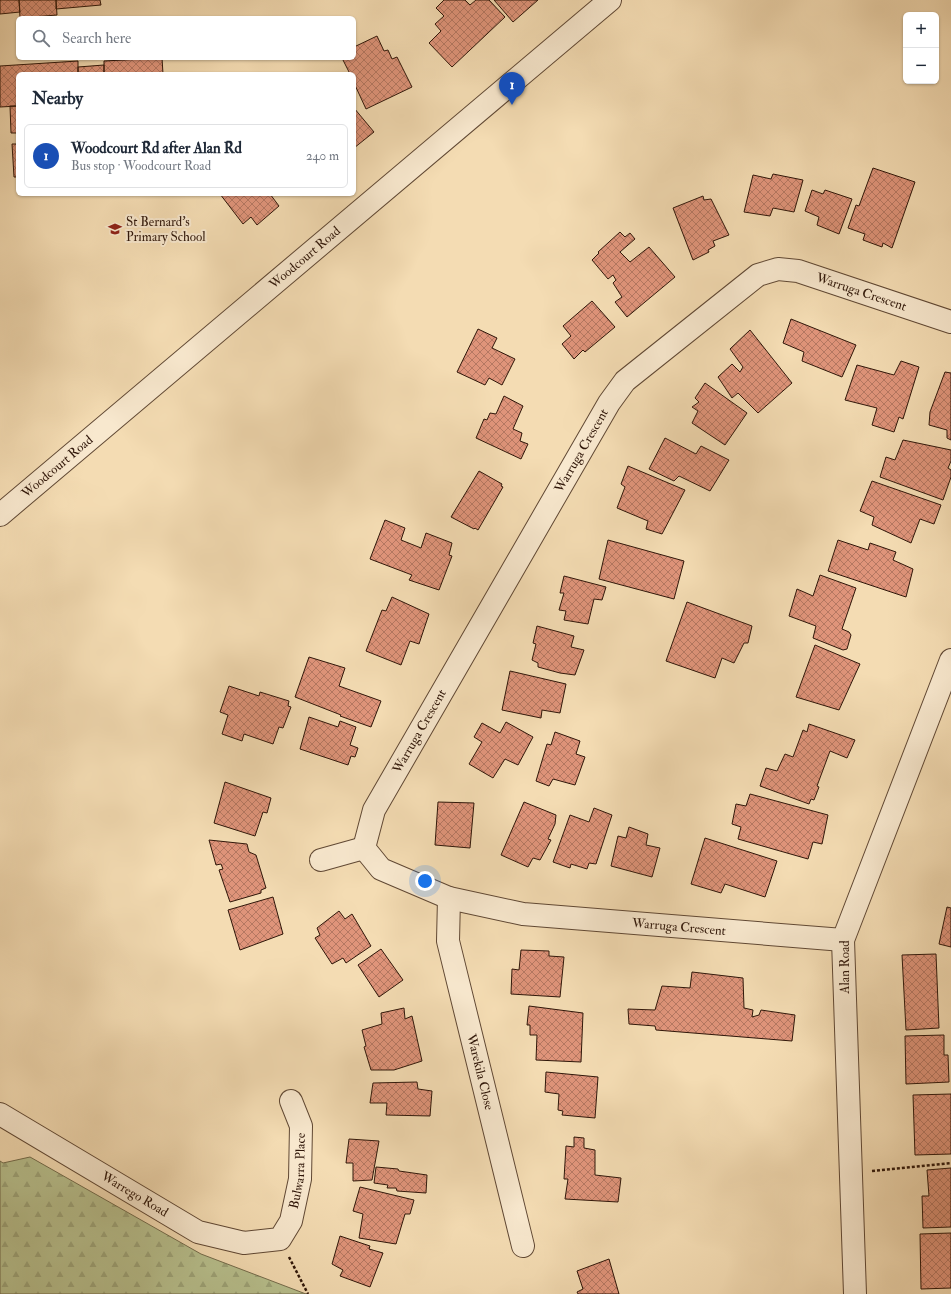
<!DOCTYPE html>
<html lang="en">
<head>
<meta charset="utf-8">
<style>
  :root { --surface:#fff; --page:#f2f2f3; --text:#1f2937; --muted:#747a83; --line:#e0e1e3; --accent:#d93025 }
  body { margin:0; font-family:"IM FELL Double Pica",serif; background:var(--page); color:var(--text) }
  .controls { position:absolute; right:12px; top:12px; display:grid; overflow:hidden; border-radius:6px; box-shadow:0 1px 3px #0004 }
  .controls button { width:36px; height:36px; display:grid; place-items:center; padding:0; border:0; border-bottom:1px solid var(--line); background:var(--surface); color:var(--text); font:20px sans-serif }
  .you { position:absolute; left:425px; top:881px; width:14px; height:14px; margin:-10px; border:3px solid #fff; border-radius:50%; background:#1a73e8; box-shadow:0 0 0 6px #1a73e833 }
  .badge { display:grid; place-items:center; width:26px; height:26px; border-radius:50%; background:var(--accent); color:#fff; font-size:13px; font-weight:700 }
  .pin { position:absolute; translate:-50% -33px; filter:drop-shadow(0 1px 2px #0008) }
  .pin::after { content:''; position:absolute; top:21px; width:14px; height:12px; background:inherit; clip-path:polygon(0 0,100% 0,50% 100%) }
  .list { margin:0; padding:0; list-style:none }
  h2 { display:flex; justify-content:space-between; align-items:center; height:52px; margin:0; padding:0 16px; font-size:17px }
  h2 small { font-size:13px; font-weight:400; color:var(--muted) }
  .list li { display:grid; grid-template-columns:26px 1fr auto; gap:12px; align-items:center; box-sizing:border-box; height:64px; margin:0 8px 8px; padding:0 8px; border:1px solid var(--line); border-radius:6px }
  .list b { display:block; font-size:15px; white-space:nowrap }
  .list p { margin:0; font-size:13px; white-space:nowrap; color:var(--muted) }
  .list em { font-size:13px; font-style:normal; color:var(--muted) }
  .icon { flex:none; width:22px; height:22px; fill:none; stroke:currentColor; stroke-width:2; stroke-linecap:round; stroke-linejoin:round }
  .map { position:relative; flex:none; width:951px; height:1294px; overflow:hidden }
  .search { position:absolute; background:var(--surface); box-shadow:0 1px 3px #0004; left:16px; top:16px; width:340px; height:44px; display:flex; align-items:center; gap:10px; box-sizing:border-box; padding:0 14px; border-radius:6px; color:var(--muted); font-size:15px }
  .panel { position:absolute; background:var(--surface); box-shadow:0 1px 3px #0004; left:16px; top:72px; width:340px; height:124px; border-radius:6px }
  .map>svg:first-child { display:block }
  .forest { fill:url(#forest-firs); stroke:#746c4c }
  .building { fill:url(#building-cross-hatch); stroke:#2f1609 }
  .lines { fill:none; stroke-linecap:round; stroke-linejoin:round }
  .minor-casing { stroke:#604834; stroke-width:24 }
  .path { stroke:#2f1609; stroke-width:2.5; stroke-dasharray:3 2; stroke-linecap:butt }
  .minor { stroke:#f8e8ce; stroke-width:22 }
  .labels { text-anchor:middle; dominant-baseline:central; stroke-width:4; stroke-linejoin:round; paint-order:stroke }
  .poi-label { font-size:13px; fill:#2f1609; stroke:#f8e8ce; text-anchor:start }
  .street-label { font-size:13px; fill:#2f1609; stroke:#f8e8ce }
</style>
</head>
<body>
<div class="map">
<svg width="951" height="1294" viewBox="0 0 951 1294">
  <defs>
    <pattern id="forest-firs" width="22" height="20" patternUnits="userSpaceOnUse"><rect width="22" height="20" fill="#b8c18f"/><path d="M5 1l3.5 6h-7zM16 11l3.5 6h-7z" fill="#9ea57a"/></pattern>
    <pattern id="building-cross-hatch" width="8" height="8" patternUnits="userSpaceOnUse"><rect width="8" height="8" fill="#df947a"/><path d="M0 0l8 8M0 8l8-8" fill="none" stroke="#b57862"/></pattern>
  </defs>
  <rect width="100%" height="100%" fill="#f4dcb3"/>
  <filter id="stains"><feTurbulence type="fractalNoise" baseFrequency=".005" numOctaves="4"/><feColorMatrix values="0 0 0 0 .2 0 0 0 0 .09 0 0 0 0 .02 0 0 0 .5 -.17"/></filter>
  <radialGradient id="worn" r=".72"><stop offset=".6" stop-color="#630" stop-opacity="0"/><stop offset="1" stop-color="#630" stop-opacity=".3"/></radialGradient>
  <path class="forest" d="M30 1157 201 1254 306 1294H0V1161L3 1163Z"/>
  <path class="building" d="M0 0H19L20 12 0 14Z
    M19 0H56L57 15 20 18Z
    M56 0H100L101 5 56 9Z
    M444 0H465L470 5 476 0H489L505 17 452 67 429 43 441 31 435 24 444 16 436 8Z
    M494 0H538L513 22Z
    M377 36 384 51 388 50 392 59 397 57 412 87 366 109 354 83V74H350L342 58H354V47Z
    M162 58 163 74H104V61Z
    M78 61V74H18V106L0 107V66Z
    M104 65V74H78V67Z
    M10 106H18V133H11Z
    M354 108 374 132 354 148Z
    M12 144H18V177H14Z
    M873 168 915 182 892 248 883 243 882 247 863 240 865 234 848 228 856 205 859 206Z
    M773 174 803 180 794 212 773 208 770 216 744 212 753 175 771 179Z
    M812 190 823 194 825 190 852 199 839 234 817 225 819 217 805 211Z
    M220 194H270L279 206 257 225 251 217 243 224Z
    M703 196 704 200 711 199 729 235 713 241 715 246 708 250 709 252 693 260 673 208Z
    M620 232 625 237 630 233 635 239 620 252 630 262 649 247 675 277 627 317 615 302 622 297 613 283 616 280 613 275 608 279 592 260 599 253 598 252Z
    M592 301 615 327 585 352 583 350 574 359 562 344 571 336 563 326Z
    M791 319 856 345 842 377 802 361 804 352 783 343Z
    M478 329 497 338 492 348 515 359 502 385 489 378 485 385 457 372Z
    M750 330 792 383 758 413 738 393 732 398 718 377 732 364 740 372 743 367 730 349Z
    M901 361 919 367 903 419 899 417 894 432 872 425 877 408 845 400 857 365 894 375Z
    M945 372 951 373V440L947 438V430L929 425 930 412Z
    M705 383 747 413 725 445 692 423 698 411 692 407 699 402 695 398Z
    M504 396 523 406 513 429 522 433 520 441 528 444 521 459 476 438 484 419 487 420 490 413 496 414Z
    M665 438 696 454 701 446 729 460 710 491 679 476 674 481 649 469Z
    M903 440 951 450V461L948 468 951 470V477L943 500 880 477 886 457 895 460Z
    M628 466 685 490 662 534 646 529 648 521 617 508 625 487 621 484Z
    M479 471 502 484 501 486 503 487 478 530 475 528 474 529 451 517Z
    M872 481 941 505 934 524 920 519 911 543 872 525 874 517 860 511Z
    M385 520 405 528 401 540 421 548 426 533 452 543 449 555 452 556 439 590 409 580 412 575 370 559Z
    M608 540 684 561 674 599 599 579Z
    M838 540 868 550 870 543 896 552 893 560 913 569 906 597 828 571Z
    M820 575 856 588 842 629 849 632 851 635 847 649 843 650 813 638 816 626 789 616 797 589 813 596Z
    M564 576 606 587 602 600 594 599 588 624 564 620 566 611 559 610 564 593H560Z
    M392 597 429 614 419 644 410 641 401 665 366 651 382 610 386 611Z
    M687 602 752 626 748 643H744L734 663 722 658 715 678 666 661Z
    M537 626 574 636 571 647 584 650 575 675 560 673 538 667V663L532 660 536 644 533 643Z
    M815 645 860 664 839 710 796 697Z
    M309 657 345 668 339 686 381 701 371 727 340 716 341 715 295 697Z
    M510 671 566 684 560 713 542 710 541 718 502 710Z
    M229 686 259 696 260 692 289 701 288 706 291 707 283 728 279 727 273 744 244 734 242 741 222 734 228 715 220 712Z
    M309 717 338 727 340 721 356 727 350 745 358 748 355 757 351 756 348 765 300 749Z
    M506 722 533 737 518 765 505 759 493 778 469 764 482 742 474 737 482 723 500 733Z
    M809 724 855 740 847 758 830 751 817 786 819 787 814 800 811 799 809 804 760 786 766 768 777 771 785 754 793 757 803 730 807 732Z
    M555 732 580 741 576 754 585 757 575 785 553 779 549 786 536 781 547 744 551 745Z
    M225 782 271 798 267 813 263 812 255 836 214 823Z
    M750 794 828 815 822 844 813 842 808 859 738 839 741 827 732 824 736 804 746 806Z
    M438 802 474 803 470 848 435 845Z
    M524 802 556 815 555 824 548 839 551 840 540 860 533 858 528 867 501 855Z
    M594 808 612 815 596 864 589 863 587 869 571 864 570 868 553 862 570 815 589 822Z
    M629 827 648 834 646 845 660 848 652 877 611 866 618 836 626 838Z
    M705 838 777 861 765 897 725 884 721 893 691 884Z
    M209 840 247 844 249 852 256 855 266 888 261 890V893L230 902 219 870 223 869 221 864 216 865Z
    M273 897 283 934 240 950 228 910Z
    M947 907 951 908V947L939 944Z
    M339 911 345 919 352 914 371 946 346 963 343 958 332 964 315 938 320 935 317 928Z
    M381 949 403 980 379 997 358 965Z
    M521 950 549 951V956L564 957 560 997 511 994 512 969 519 970Z
    M936 954 939 1028 906 1030 902 955Z
    M692 972 743 978 744 1008 753 1010 752 1017 759 1015 761 1010 795 1015 792 1041 656 1030 655 1026 629 1024 628 1009 655 1010 662 986 690 988Z
    M529 1006 583 1013 581 1062 536 1060 537 1035H530V1025H527Z
    M404 1008 405 1019 412 1016 422 1061 394 1070H371L364 1047 366 1046 362 1030 382 1024 381 1013Z
    M944 1035V1055H948L949 1082 906 1084 905 1036Z
    M546 1072 598 1077 595 1118 562 1115 563 1111 558 1110 559 1094 545 1092Z
    M417 1082 418 1089 432 1091 430 1116 386 1115 387 1103H370L373 1083Z
    M951 1094V1154L915 1155 913 1095Z
    M574 1137 584 1138V1148L595 1150V1175L621 1178 618 1202 565 1199 568 1179H564L566 1146 574 1147Z
    M349 1139 379 1141 372 1180 353 1181V1163H346Z
    M376 1167 398 1169 399 1171 427 1175 426 1193 397 1191 396 1188H387L388 1185 374 1183Z
    M951 1168V1227L923 1228 922 1196H929L927 1170Z
    M360 1187 414 1200 410 1214H405L396 1244 359 1238 363 1214 353 1211Z
    M951 1233V1288L921 1289 920 1234Z
    M340 1236 370 1246 369 1249 383 1253 370 1287 340 1276 343 1270 332 1264Z
    M609 1259 619 1294H578L577 1292 583 1289 577 1271Z"/>
  <g class="lines">
    <g class="minor-casing">
      <g id="minor">
        <path id="s1" d="M0 515 610 0"/>
        <path d="M321 860 364 848"/>
        <path id="s2" d="M449 898 448 941 523 1246"/>
        <path id="s3" d="M843 940 523 914 449 898 381 869 364 848 374 810 609 403 625 381 758 275 778 269 798 271 951 322"/>
        <path id="s4" d="M0 1114 198 1232 244 1243 280 1239 291 1221 300 1179 301 1126 291 1101"/>
        <path d="M855 1294 843 940 951 660"/>
      </g>
    </g>
    <path class="path" d="M872 1171 951 1163
      M289 1257 308 1294"/>
    <use href="#minor" class="minor"/>
  </g>
  <defs>
    <g id="school-bare" transform="scale(1.08)"><path d="M0-5L7-2L0 1L-7-2ZM-4 1L0 2.5L4 1V4Q0 6-4 4Z" fill="#8f2418" stroke="#f8e8ce" stroke-width="2.5" paint-order="stroke"/></g>
  </defs>
  <g fill-rule="evenodd">
    <use href="#school-bare" x="115" y="229"/>
  </g>
  <g class="labels">
    <g class="poi-label">
      <text x="126" y="222">St Bernard's<tspan x="126" dy="15">Primary School</tspan></text>
    </g>
    <g class="street-label">
      <text stroke="none"><textPath href="#s1" startOffset="399">Woodcourt Road</textPath></text>
      <text stroke="none"><textPath href="#s3" startOffset="1312">Warruga Crescent</textPath></text>
      <text stroke="none"><textPath href="#s3" startOffset="952">Warruga Crescent</textPath></text>
      <text stroke="none"><textPath href="#s1" startOffset="75">Woodcourt Road</textPath></text>
      <text stroke="none"><textPath href="#s3" startOffset="628">Warruga Crescent</textPath></text>
      <text transform="translate(679 927) rotate(5)">Warruga Crescent</text>
      <text transform="translate(845 967) rotate(-90)">Alan Road</text>
      <text stroke="none"><textPath href="#s2" startOffset="178">Warekila Close</textPath></text>
      <text stroke="none"><textPath href="#s4" startOffset="386">Bulwarra Place</textPath></text>
      <text stroke="none"><textPath href="#s4" startOffset="157">Warrego Road</textPath></text>
    </g>
  </g>
  <rect width="100%" height="100%" filter="url(#stains)"/>
  <rect width="100%" height="100%" fill="url(#worn)"/>
</svg>
<div class="controls">
<button>+</button>
<button>−</button>
</div>
<div class="you"></div>
<div class="pin badge" style="left:512px;top:105px;background:#1a4fb4">1</div>
<div class="search"><svg class="icon" aria-label="search" viewBox="0 0 24 24"><circle cx="10" cy="10" r="6"/><path d="M15 15l6 6"/></svg>Search here</div>
<section class="panel">
<h2>Nearby<small></small></h2>
<ul class="list">
<li><span class="badge" style="background:#1a4fb4">1</span><div><b>Woodcourt Rd after Alan Rd</b><p>Bus stop · Woodcourt Road</p></div><em>240 m</em></li>
</ul>
</section>
</div>
</body>
</html>
